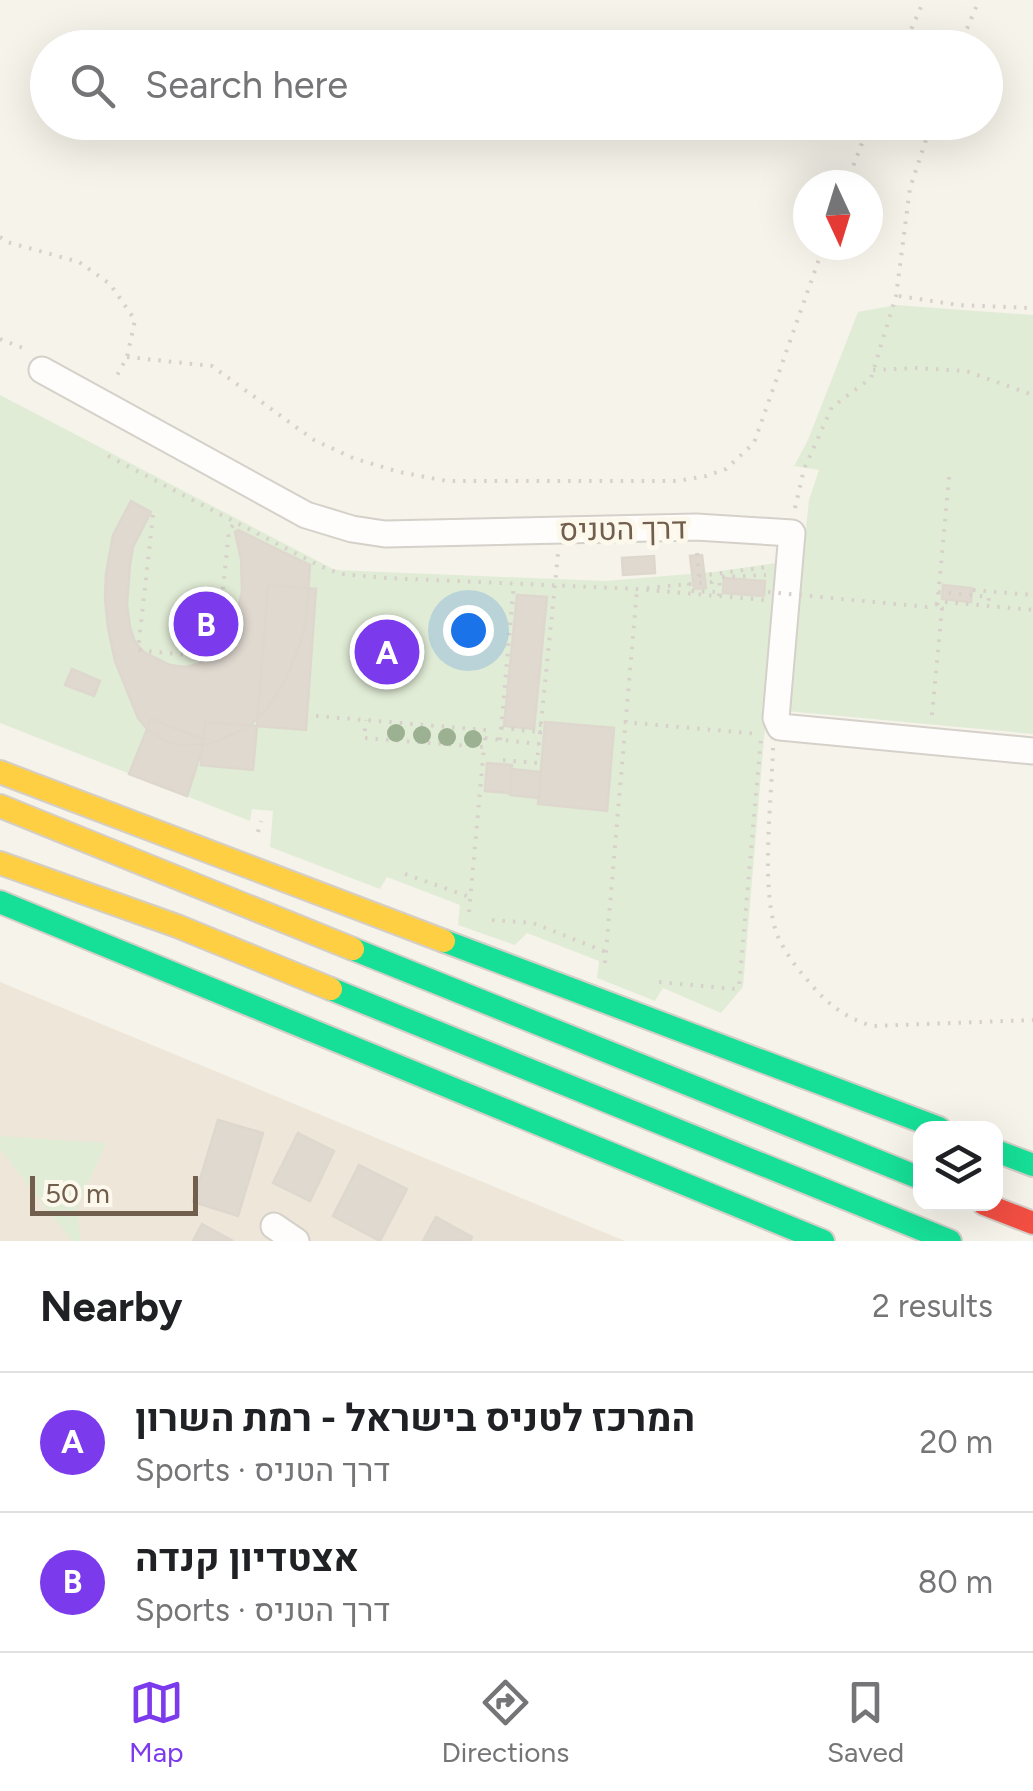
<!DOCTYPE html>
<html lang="en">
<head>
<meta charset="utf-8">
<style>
  :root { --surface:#fff; --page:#f2f2f2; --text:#202124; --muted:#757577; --line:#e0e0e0; --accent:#7c3aed }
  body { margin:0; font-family:Figtree,Heebo,sans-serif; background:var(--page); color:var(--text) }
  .controls { position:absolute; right:30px; bottom:30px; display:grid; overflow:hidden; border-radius:20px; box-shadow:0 10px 40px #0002 }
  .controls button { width:90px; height:90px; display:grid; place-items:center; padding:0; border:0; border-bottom:2px solid var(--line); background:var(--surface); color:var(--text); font:50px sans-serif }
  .compass { position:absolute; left:793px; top:170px; width:90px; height:90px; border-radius:50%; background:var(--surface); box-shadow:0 10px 40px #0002; rotate:176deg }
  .scale { position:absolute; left:30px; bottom:25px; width:168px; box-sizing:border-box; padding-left:10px; border:5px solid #715e4d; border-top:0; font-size:28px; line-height:35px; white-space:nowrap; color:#715e4d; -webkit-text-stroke:8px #fdf8ec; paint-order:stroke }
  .you { position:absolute; left:468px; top:630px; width:35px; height:35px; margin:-25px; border:8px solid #fff; border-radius:50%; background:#1a73e8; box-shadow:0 0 0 15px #1a73e833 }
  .badge { display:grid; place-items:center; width:65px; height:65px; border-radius:50%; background:var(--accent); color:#fff; font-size:32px; font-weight:700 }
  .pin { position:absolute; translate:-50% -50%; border:5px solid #fff; box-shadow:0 2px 10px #0006 }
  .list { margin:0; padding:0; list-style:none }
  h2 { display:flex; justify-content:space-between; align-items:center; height:130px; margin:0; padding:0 40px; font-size:42px }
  h2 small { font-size:32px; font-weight:400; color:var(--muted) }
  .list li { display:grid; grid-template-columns:65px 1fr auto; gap:30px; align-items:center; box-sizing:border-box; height:140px; padding:0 40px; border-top:2px solid var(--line) }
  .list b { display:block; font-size:38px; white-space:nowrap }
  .list p { margin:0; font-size:32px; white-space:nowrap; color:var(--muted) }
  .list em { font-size:32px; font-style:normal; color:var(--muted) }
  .icon { flex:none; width:55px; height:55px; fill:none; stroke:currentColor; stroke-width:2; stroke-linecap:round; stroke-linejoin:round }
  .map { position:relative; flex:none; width:1033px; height:1241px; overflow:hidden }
  .search { position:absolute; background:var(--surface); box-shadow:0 10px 40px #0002; left:30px; right:30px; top:30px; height:110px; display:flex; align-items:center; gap:25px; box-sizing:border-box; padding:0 35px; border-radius:55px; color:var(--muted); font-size:38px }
  .sheet { height:410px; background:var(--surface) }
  nav { display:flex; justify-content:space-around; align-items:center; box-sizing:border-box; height:140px; border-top:2px solid var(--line); background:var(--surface); font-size:28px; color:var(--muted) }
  nav a { display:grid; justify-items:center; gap:5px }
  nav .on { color:var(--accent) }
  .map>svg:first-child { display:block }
  .residential { fill:#eee6d8 }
  .green { fill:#e1ecd6 }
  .building { fill:#dfd9d0; stroke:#ded7cd; stroke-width:2.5 }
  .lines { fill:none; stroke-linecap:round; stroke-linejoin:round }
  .street-casing { stroke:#d5d0c9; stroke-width:29 }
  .fast-casing { stroke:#d4cec7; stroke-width:26 }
  .slow-casing { stroke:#d4cec7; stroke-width:26 }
  .jam-casing { stroke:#d4cec7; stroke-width:26 }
  .path { stroke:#d7d1cb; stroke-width:4; stroke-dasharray:2.5 8; stroke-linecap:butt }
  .street { stroke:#fefdfc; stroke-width:25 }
  .fast { stroke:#16e098; stroke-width:22 }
  .slow { stroke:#ffcf43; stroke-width:22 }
  .jam { stroke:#f24e42; stroke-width:22 }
  .path-bridge { stroke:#d7d1cb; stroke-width:4; stroke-dasharray:2.5 8; stroke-linecap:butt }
  .tree { fill:#9cb191 }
  .labels { text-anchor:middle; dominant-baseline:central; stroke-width:10; stroke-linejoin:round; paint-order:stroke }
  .street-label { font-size:30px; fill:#715e4d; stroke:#fdf8ec }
</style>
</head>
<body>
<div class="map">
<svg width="1033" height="1241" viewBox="0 0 1033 1241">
  <rect width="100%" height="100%" fill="#f6f3ea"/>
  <path class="residential" d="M0 982 625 1241H0Z"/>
  <path class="green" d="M896 305 1033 315V734L786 711 809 500 819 470 794 466 808 440 858 312Z
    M0 395 335 570 605 581 713 572 783 562 764 739 743 987 721 1013 663 988 655 1001 597 978 599 961 527 933 515 945 458 925 460 905 387 877 380 889 270 847 273 811 252 809 250 821 0 723Z
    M0 1136 106 1143 77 1209 81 1241H72L0 1149Z"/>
  <path class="building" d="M131 501 151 512 133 547 130 565 127 605 130 627 135 642 144 652 170 665 185 667 198 664 219 651 228 638 235 623 242 591 241 559 235 532 238 530 310 565 306 621 301 642 285 681 267 709 247 728 210 744 180 745 167 742 148 730 138 718 115 661 108 628 105 599 106 574 113 535Z
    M702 555 706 588 694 589 690 556Z
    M654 556 655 573 623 575 622 558Z
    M724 578 765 581 764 596 723 593Z
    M268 585 316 589 306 730 257 726Z
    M943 585 972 588 971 602 942 599Z
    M517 595 547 597 534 729 504 726Z
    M72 669 100 681 94 696 65 685Z
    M151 719 203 739 202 750 187 796 129 774Z
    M205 722 257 726 253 770 201 765Z
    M545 722 614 728 607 811 538 804Z
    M487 763 512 765 510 793 485 791Z
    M512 769 541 772 539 798 510 795Z
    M218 1120 263 1133 238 1216 193 1202Z
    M298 1133 334 1151 310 1201 273 1183Z
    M359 1165 407 1189 380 1241 333 1216Z
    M436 1217 472 1237 470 1241H423Z
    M202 1224 233 1241H193Z"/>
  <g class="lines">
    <g class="street-casing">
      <path id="street" d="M42 370 306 515 352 529 385 534 696 527 792 533 776 718 780 727 1033 751
        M274 1226 296 1241"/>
    </g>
    <g class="fast-casing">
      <path id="fast" d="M0 902 823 1241
        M444 941 939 1128
        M353 949 920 1178
        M331 989 950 1241
        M996 1151 1033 1165"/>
    </g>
    <g class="slow-casing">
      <path id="slow" d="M0 772 444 941
        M0 806 353 949
        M0 863 177 926 331 989"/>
    </g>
    <g class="jam-casing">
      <path id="jam" d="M984 1204 1033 1223"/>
    </g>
    <path class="path" d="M903 48 924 0
      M959 48 979 0
      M846 185 870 122
      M0 237 7 242 79 262 110 284 135 320 127 357 114 381
      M899 296 958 305 1033 308
      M0 339 28 350
      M127 357 212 366 314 440 353 458 399 472 447 481H677L706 476 726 469 754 443 824 245
      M873 370 916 368 966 371 1033 395
      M108 456 320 566 341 574 387 578 637 589 765 600
      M795 508 804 469 832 407 871 378 896 296 910 188 932 122
      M153 515 138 650 216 658 229 530 236 522
      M697 553 699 578
      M699 576 768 567
      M689 583V591L717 592
      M647 588 712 582V575
      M973 590 1033 595
      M938 592 989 597 988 606
      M719 596 720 577 766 575
      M945 602 1033 610
      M932 715 942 608H937L949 477
      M316 716 486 730 484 747 364 738 366 720
      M624 722 759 734
      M501 728 539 732
      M485 738 539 744
      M500 740 514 583
      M773 748C772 798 759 895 779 939 787 955 798 970 810 983 827 1004 846 1018 872 1026L1033 1020
      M503 760 537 763 558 554
      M258 832 261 821
      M405 874 470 897
      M469 912 484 747
      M492 920 533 923 606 952
      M605 963 637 589
      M659 982 736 989 739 987 761 738"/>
    <use href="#street" class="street"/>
    <use href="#fast" class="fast"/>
    <use href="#slow" class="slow"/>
    <use href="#jam" class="jam"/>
    <path class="path-bridge" d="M768 592 927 607 945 602
      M539 725H545
      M539 732H545"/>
  </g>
  <g class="tree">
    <circle cx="396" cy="733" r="9"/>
    <circle cx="422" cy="735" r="9"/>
    <circle cx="447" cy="737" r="9"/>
    <circle cx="473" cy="739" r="9"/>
  </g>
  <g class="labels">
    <g class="street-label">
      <text transform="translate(623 529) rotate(-1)">דרך הטניס</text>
    </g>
  </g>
</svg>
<div class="controls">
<button><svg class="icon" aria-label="layers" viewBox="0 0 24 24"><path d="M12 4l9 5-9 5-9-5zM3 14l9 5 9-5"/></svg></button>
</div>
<svg class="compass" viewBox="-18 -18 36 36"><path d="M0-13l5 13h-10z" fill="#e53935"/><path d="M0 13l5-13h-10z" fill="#757577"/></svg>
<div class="scale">50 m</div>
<div class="you"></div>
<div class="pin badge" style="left:387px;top:652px">A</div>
<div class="pin badge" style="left:206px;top:624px">B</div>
<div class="search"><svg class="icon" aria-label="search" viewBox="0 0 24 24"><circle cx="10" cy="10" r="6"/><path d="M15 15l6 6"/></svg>Search here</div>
</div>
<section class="sheet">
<h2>Nearby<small>2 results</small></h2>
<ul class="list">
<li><span class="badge">A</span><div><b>המרכז לטניס בישראל - רמת השרון</b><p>Sports · דרך הטניס</p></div><em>20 m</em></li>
<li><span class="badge">B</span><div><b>אצטדיון קנדה</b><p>Sports · דרך הטניס</p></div><em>80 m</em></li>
</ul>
</section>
<nav>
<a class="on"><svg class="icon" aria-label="map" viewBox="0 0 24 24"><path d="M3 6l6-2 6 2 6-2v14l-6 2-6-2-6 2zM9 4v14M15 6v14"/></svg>Map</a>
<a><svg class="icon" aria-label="directions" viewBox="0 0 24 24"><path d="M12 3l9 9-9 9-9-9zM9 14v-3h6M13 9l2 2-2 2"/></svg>Directions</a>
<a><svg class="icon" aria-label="saved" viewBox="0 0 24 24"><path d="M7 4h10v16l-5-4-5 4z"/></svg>Saved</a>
</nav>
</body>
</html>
